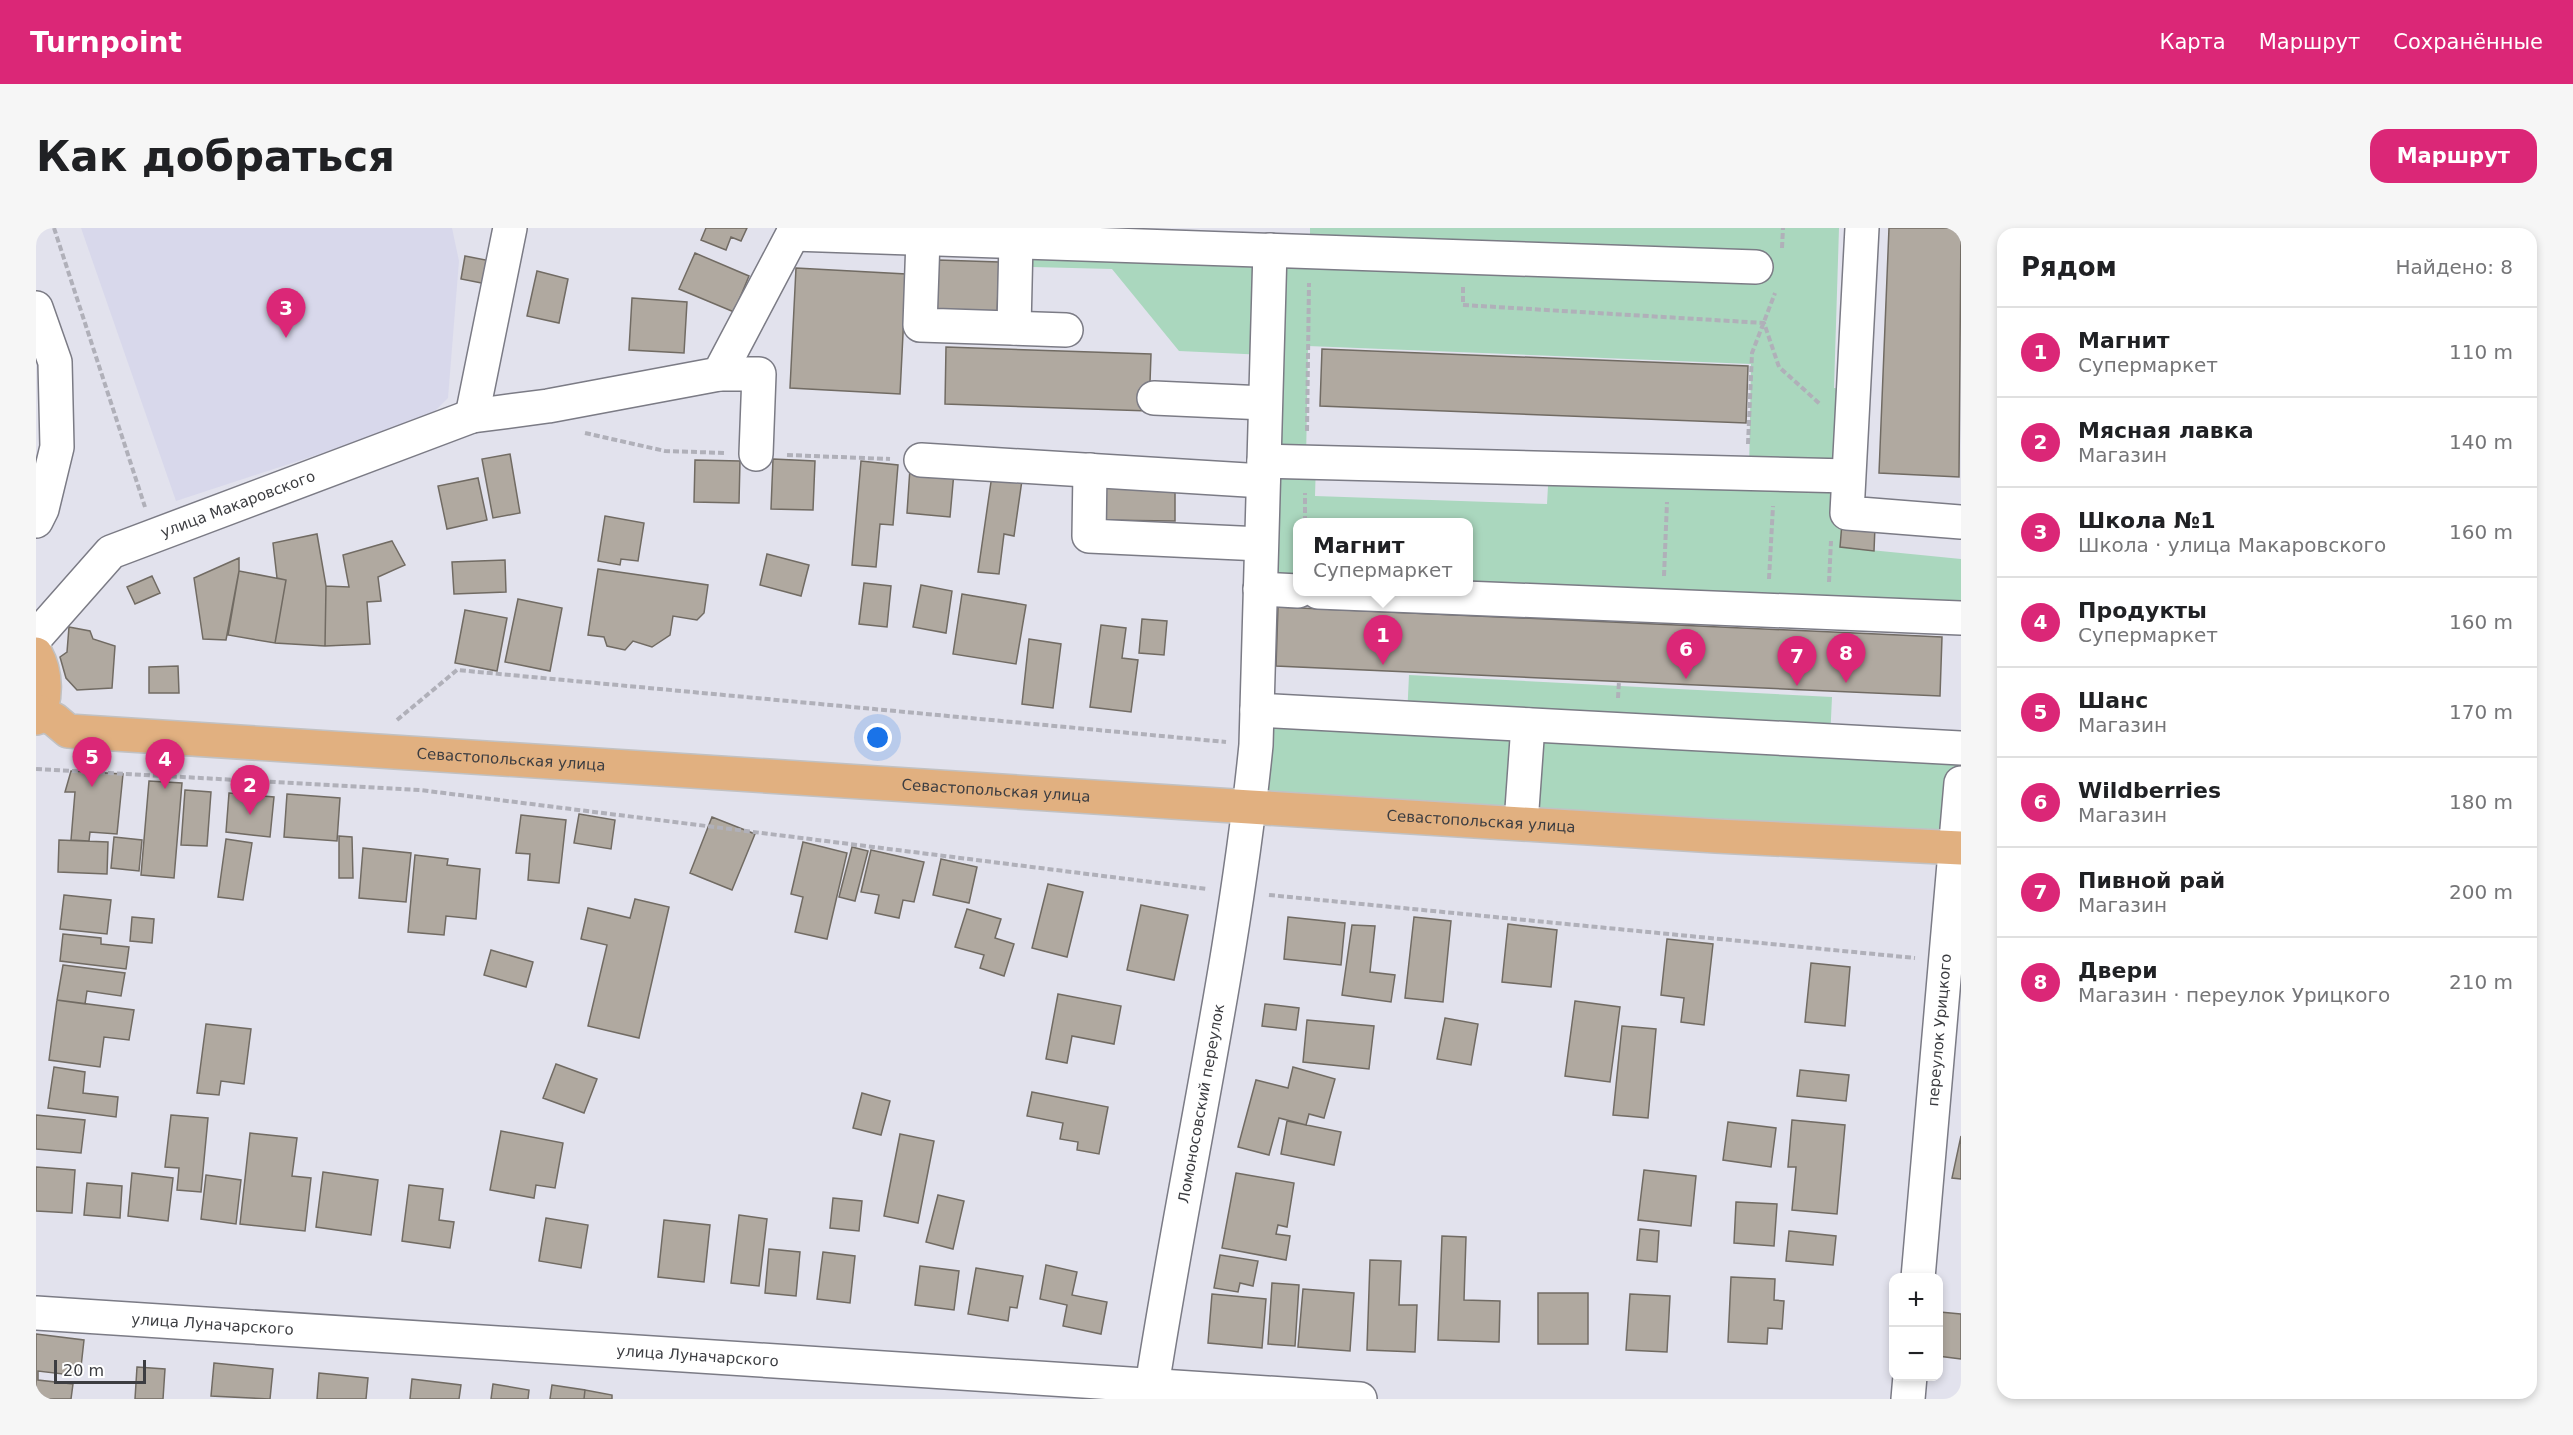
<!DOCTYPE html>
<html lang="ru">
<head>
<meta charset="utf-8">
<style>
  :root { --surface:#fff; --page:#f6f6f6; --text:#202124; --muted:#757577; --line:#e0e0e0; --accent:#db2777 }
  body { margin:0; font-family:"DejaVu Sans",sans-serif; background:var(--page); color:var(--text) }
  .controls { position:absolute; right:18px; bottom:18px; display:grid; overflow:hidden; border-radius:12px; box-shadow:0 3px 9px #0003 }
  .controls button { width:54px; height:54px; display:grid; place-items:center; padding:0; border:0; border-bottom:2px solid var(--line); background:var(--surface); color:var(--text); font:30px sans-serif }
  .scale { position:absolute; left:18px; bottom:15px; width:92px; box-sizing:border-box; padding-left:6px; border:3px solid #3c3d41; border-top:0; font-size:16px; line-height:21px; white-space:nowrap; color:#3c3d41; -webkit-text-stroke:4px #fff; paint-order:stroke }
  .you { position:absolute; left:842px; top:510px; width:21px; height:21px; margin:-15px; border:4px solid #fff; border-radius:50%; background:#1a73e8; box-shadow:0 0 0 9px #1a73e833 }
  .badge { display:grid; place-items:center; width:39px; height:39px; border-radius:50%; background:var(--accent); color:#fff; font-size:20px; font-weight:700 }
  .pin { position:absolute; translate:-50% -50px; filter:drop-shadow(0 2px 3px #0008) }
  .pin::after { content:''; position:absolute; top:32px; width:21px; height:18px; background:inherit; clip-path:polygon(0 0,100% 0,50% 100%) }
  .popup { position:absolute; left:1257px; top:290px; width:180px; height:78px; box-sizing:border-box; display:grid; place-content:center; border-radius:12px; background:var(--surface); filter:drop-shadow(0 2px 4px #0005); font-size:20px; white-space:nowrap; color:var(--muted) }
  .popup b { font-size:22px; color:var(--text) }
  .popup::after { content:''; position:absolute; left:50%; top:100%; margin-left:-12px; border:12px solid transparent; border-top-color:var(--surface) }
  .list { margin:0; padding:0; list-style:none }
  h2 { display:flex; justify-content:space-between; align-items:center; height:78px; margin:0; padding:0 24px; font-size:26px }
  h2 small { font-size:20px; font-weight:400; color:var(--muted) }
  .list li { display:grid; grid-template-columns:39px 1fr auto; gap:18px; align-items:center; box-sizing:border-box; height:90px; padding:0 24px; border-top:2px solid var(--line) }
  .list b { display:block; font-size:22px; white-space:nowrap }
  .list p { margin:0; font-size:20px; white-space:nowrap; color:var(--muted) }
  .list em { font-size:20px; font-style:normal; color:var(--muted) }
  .map { position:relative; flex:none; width:1925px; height:1171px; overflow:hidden; border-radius:18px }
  header { display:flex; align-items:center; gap:36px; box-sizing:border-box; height:84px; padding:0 30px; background:var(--accent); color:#fff }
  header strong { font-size:28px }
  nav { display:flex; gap:33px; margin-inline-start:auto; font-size:21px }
  .intro { display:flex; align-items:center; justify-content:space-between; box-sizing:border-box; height:144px; padding:0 36px }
  h1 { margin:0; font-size:42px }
  .button { padding:15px 27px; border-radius:18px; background:var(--accent); color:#fff; font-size:21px; font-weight:700 }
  main { display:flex; gap:36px; padding:0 36px }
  aside { flex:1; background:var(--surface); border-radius:18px; box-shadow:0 3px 9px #0003 }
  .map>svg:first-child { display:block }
  .built { fill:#d8d8eb }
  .green { fill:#aad7be; fill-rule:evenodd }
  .building { fill:#b0a9a0; stroke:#716b63; stroke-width:1.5 }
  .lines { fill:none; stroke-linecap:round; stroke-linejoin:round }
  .minor-casing { stroke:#7b7b85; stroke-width:36 }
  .major-casing { stroke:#c1c1c2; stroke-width:36 }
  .path { stroke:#b0b0b9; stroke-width:4; stroke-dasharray:6 3; stroke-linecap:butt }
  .minor { stroke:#fff; stroke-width:33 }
  .major { stroke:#e1b080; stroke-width:33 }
  .labels { text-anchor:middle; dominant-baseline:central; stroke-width:6; stroke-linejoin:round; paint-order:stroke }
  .street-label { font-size:15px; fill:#3c3d41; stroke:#fff }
</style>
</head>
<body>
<header>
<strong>Turnpoint</strong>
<nav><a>Карта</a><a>Маршрут</a><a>Сохранённые</a></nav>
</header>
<div class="intro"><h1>Как добраться</h1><a class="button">Маршрут</a></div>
<main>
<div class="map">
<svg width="1925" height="1171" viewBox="0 0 1925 1171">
  <rect width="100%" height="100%" fill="#e2e2ed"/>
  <path class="built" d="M45 0H416L423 33 412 170 391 191 140 273Z"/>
  <path class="green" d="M1274 0H1803L1798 160 1817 161 1804 319 1925 331V390L1432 364V294H1262L1261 363 1224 361 1230 127 1143 123 1076 41 996 39V14L1274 23ZM1272 118 1715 136 1713 244 1513 240 1511 276 1279 268 1280 234 1270 233Z
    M1373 447 1796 469 1794 512 1925 520V555L1920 620 1214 579 1221 482 1371 489Z"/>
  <path class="building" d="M670 0H711L705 13 695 9 690 22 665 12Z
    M1853 0H1925L1923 249 1843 245Z
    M659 25 713 48 698 84 643 61Z
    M429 28 460 34 456 57 425 51Z
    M902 32 963 34 961 89 900 87Z
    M760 40 870 46 864 166 754 160Z
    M501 43 532 51 523 95 491 88Z
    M596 70 651 74 648 125 593 122Z
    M910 119 1115 126 1113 183 909 176Z
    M1286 121 1712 138 1710 195 1284 178Z
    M474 226 484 285 457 290 446 231Z
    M737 231 779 233 777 282 735 281Z
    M659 232 704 233 703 275 658 274Z
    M825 233 862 237 857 297 844 296 840 339 816 337Z
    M874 240 918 244 914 289 871 285Z
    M956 247 986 252 978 308 968 306 963 346 942 344Z
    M442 250 451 292 411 301 402 258Z
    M1062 258 1139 259V293L1061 292Z
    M569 288 608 295 602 333 585 331 584 337 562 333Z
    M1806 295 1839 298 1838 323 1804 319Z
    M281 306 290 358 289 418 239 415 250 352 241 350 237 315Z
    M356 313 369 337 342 349 345 373 331 374 334 416 289 418 290 358 313 359 307 327Z
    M731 326 773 337 765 368 724 357Z
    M203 330V343L190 412 167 411 158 350Z
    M469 332 470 364 418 366 416 334Z
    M562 341 672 357 668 385 661 392 637 388 634 407 616 419 597 413 589 422 571 418 568 409 552 407Z
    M203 343 250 352 239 415 192 407Z
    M116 348 124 365 99 376 91 359Z
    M828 355 855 358 851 399 823 396Z
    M885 357 916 363 910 405 877 399Z
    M926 366 990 377 980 436 917 426Z
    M482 371 526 380 514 443 469 434Z
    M1242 379 1906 409 1904 468 1240 438Z
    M429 382 471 390 461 443 419 435Z
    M1106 391 1131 393 1128 427 1103 425Z
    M1065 397 1090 400 1086 430 1102 432 1095 484 1054 479Z
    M33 399 54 403 57 411 79 418 76 460 41 462 30 450 24 429 31 424Z
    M993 411 1025 416 1017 480 986 476Z
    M142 438 143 465H113V439Z
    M35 543 87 546 81 606 54 604 53 613 35 612 39 564H29Z
    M113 553 146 555 138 650 105 647Z
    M149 562 175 564 171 618 145 617Z
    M193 565 238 569 234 609 190 604Z
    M251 566 304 570 301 613 248 609Z
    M543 586 579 592 575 621 538 615Z
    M485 587 530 592 523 655 492 652 494 626 480 625Z
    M676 589 719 606 696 662 654 645Z
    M303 608 316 609 317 650H303Z
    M78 609 106 612 103 643 75 640Z
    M190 611 216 615 207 672 182 669Z
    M23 612 72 614 71 646 22 644Z
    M767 614 811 625 791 711 759 704 767 669 755 666Z
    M816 619 832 623 819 673 803 669Z
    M327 620 375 625 370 674 323 670Z
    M835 622 888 634 878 674 867 672 863 690 839 685 843 667 825 664Z
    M379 627 412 631 411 637 444 641 440 691 410 688 408 707 372 704Z
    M905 631 941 639 933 675 897 667Z
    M1012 656 1047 664 1031 729 996 720Z
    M28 667 75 672 71 706 24 701Z
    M599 671 633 679 603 810 552 798 571 717 545 711 552 680 594 690Z
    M1105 677 1152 687 1138 752 1091 742Z
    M931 681 965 691 959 710 978 716 968 748 944 740 948 727 919 719Z
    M96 689 118 691 116 715 94 713Z
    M1252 689 1309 695 1305 737 1248 731Z
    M1378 689 1415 693 1407 774 1369 770Z
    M1472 696 1521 702 1515 759 1466 754Z
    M1316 697 1339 698 1334 744 1359 747 1355 774 1306 767Z
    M27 706 65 710V716L93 719 90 741 24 733Z
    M1631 711 1677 716 1668 797 1645 794 1648 770 1625 767Z
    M455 722 497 734 490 759 448 747Z
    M1775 735 1814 739 1809 798 1769 794Z
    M27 737 89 745 85 768 51 763 49 776 21 772Z
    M1022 766 1085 778 1078 816 1036 808 1031 835 1010 831Z
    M21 772 98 782 93 812 68 809 64 839 13 832Z
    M1539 773 1584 779 1574 854 1529 848Z
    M1229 776 1263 780 1260 802 1226 798Z
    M1409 790 1442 796 1435 837 1401 831Z
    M1271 792 1338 798 1333 841 1267 834Z
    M170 796 215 801 208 856 185 853 183 867 161 865Z
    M1586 798 1620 801 1612 890 1577 887Z
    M520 836 561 851 548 885 507 870Z
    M18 839 49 844 47 865 82 869 80 889 12 880Z
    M1257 839 1299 851 1288 890 1273 886 1270 897 1243 890 1233 927 1202 919 1220 852 1252 860Z
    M1764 842 1813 847 1810 873 1761 868Z
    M996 864 1072 879 1063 926 1041 922 1042 914 1024 911 1027 895 991 888Z
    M826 865 854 873 845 907 817 900Z
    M0 887 49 892 45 925 0 921Z
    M135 887 172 890 165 964 141 962 143 940 129 939Z
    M1756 892 1809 897 1801 986 1756 982 1760 939H1752Z
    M1251 893 1305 904 1298 937 1245 926Z
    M1692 894 1740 900 1735 939 1687 932Z
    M465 903 527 915 519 960 500 957 498 970 454 962Z
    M214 905 261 910 256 948 275 950 269 1003 204 996Z
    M864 906 898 913 882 995 848 988Z
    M1925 908V951L1916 950Z
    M0 939 39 942 36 985 0 983Z
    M1608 942 1660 948 1655 998 1602 992Z
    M287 944 342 952 335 1007 280 999Z
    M96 945 137 950 132 993 92 988Z
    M1200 945 1258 955 1251 999 1242 997 1240 1006 1254 1008 1250 1032 1186 1020Z
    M170 947 205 952 200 996 165 991Z
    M51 955 86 958 84 990 48 987Z
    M373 957 407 961 403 992 418 994 414 1020 366 1013Z
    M902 967 928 973 917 1021 890 1014Z
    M797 970 826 973 823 1003 794 1000Z
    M1700 974 1741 976 1738 1018 1698 1015Z
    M703 987 731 991 723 1058 695 1055Z
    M510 990 552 997 545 1040 503 1033Z
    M628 992 674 997 668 1054 622 1049Z
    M1604 1001 1623 1003 1621 1034 1601 1032Z
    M1753 1003 1800 1008 1797 1037 1750 1033Z
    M1406 1008 1430 1009 1428 1072 1464 1073 1463 1114 1402 1112Z
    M733 1021 764 1024 760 1068 729 1065Z
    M787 1024 819 1028 814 1075 781 1071Z
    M1184 1027 1222 1033 1217 1058 1204 1055 1202 1064 1178 1060Z
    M1334 1032 1365 1033 1363 1077H1381L1379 1124 1331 1122Z
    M1010 1037 1041 1044 1036 1067 1071 1074 1065 1106 1027 1098 1031 1077 1004 1071Z
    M884 1038 923 1043 918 1082 879 1077Z
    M940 1040 987 1048 981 1080 974 1079 972 1093 932 1086Z
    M1695 1049 1739 1051 1738 1072 1748 1073 1746 1101 1732 1100 1731 1116 1692 1114Z
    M1236 1055 1263 1057 1259 1118 1232 1116Z
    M1267 1061 1318 1065 1314 1123 1262 1119Z
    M1502 1065H1552V1116H1502Z
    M1176 1066 1230 1071 1226 1120 1172 1115Z
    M1594 1066 1634 1068 1631 1124 1590 1122Z
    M1904 1084 1925 1086V1131L1902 1128Z
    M0 1106 48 1112 44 1148 2 1143V1152L37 1156 35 1171H0Z
    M178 1135 237 1141 234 1171 175 1168Z
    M101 1139 129 1141 127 1171H99Z
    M283 1145 332 1150 330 1171H281Z
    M376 1151 425 1157 423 1171H374Z
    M457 1156 493 1162 492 1171H455Z
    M516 1157 549 1162 548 1171H514Z
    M549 1162 576 1167V1171H548Z"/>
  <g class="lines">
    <g class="minor-casing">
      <g id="minor">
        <path d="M1826 0 1811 285 1925 294"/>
        <path d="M757 6 1720 39"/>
        <path d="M887 11 884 97 1030 102"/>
        <path d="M0 80 19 134 21 219 6 281 0 293"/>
        <path d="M978 100 980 13"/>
        <path d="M683 146H723L720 226"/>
        <path d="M1118 170 1229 175"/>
        <path d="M436 188 474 0"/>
        <path d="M885 232 1227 253"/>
        <path d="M1228 233 1812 248"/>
        <path d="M1054 242 1053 308 1225 316"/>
        <path d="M1224 361 1262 363"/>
        <path d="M1282 364 1925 390"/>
        <path id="s1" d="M0 409 75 324 436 188 512 178 683 146 760 0"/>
        <path d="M1221 482 1925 520"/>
        <path d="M1485 595 1492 497"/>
        <path id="s2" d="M1882 1050 1925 555"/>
        <path id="s3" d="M0 1085 1324 1171"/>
        <path id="s4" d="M1114 1171C1147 953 1198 737 1220 517L1234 22"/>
        <path d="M1872 1171 1874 1148"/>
      </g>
    </g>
    <g class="major-casing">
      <g id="major">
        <path d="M0 426C10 444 12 472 0 490"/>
        <path id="s5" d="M4 484 19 492 32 503 1214 579 1680 608 1925 620"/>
      </g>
    </g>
    <path class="path" d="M18 0 109 279
      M1746 20 1747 0
      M1427 59V77L1728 95 1743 139 1784 176
      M1271 203 1273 55
      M549 205 629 223 689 225
      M1712 216 1716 125 1739 65
      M751 227 854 231
      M1269 294V265
      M1628 348 1631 274
      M1733 351 1737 278
      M1793 354 1795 313
      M1582 470 1583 453
      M361 492 421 442 1190 514
      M0 541 384 562 1171 661
      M1233 667 1879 730"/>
    <use href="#minor" class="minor"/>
    <use href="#major" class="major"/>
  </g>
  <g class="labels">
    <g class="street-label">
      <text stroke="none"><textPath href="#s1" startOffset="249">улица Макаровского</textPath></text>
      <text stroke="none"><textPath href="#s5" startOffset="478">Севастопольская улица</textPath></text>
      <text stroke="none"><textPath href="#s5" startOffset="964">Севастопольская улица</textPath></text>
      <text stroke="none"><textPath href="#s5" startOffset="1450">Севастопольская улица</textPath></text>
      <text stroke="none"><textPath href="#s2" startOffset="249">переулок Урицкого</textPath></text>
      <text stroke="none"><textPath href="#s4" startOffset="300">Ломоносовский переулок</textPath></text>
      <text stroke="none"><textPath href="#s3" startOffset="177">улица Луначарского</textPath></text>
      <text stroke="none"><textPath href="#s3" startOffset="663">улица Луначарского</textPath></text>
    </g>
  </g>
</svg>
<div class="controls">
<button>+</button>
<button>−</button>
</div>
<div class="scale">20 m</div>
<div class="you"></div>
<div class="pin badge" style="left:1347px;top:437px">1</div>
<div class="popup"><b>Магнит</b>Супермаркет</div>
<div class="pin badge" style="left:214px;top:587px">2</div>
<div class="pin badge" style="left:250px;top:110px">3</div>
<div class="pin badge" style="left:129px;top:561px">4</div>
<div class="pin badge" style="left:56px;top:559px">5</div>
<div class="pin badge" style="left:1650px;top:451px">6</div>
<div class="pin badge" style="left:1761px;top:458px">7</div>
<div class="pin badge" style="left:1810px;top:455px">8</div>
</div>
<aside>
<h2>Рядом<small>Найдено: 8</small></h2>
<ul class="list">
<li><span class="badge">1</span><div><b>Магнит</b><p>Супермаркет</p></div><em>110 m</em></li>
<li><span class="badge">2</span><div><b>Мясная лавка</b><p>Магазин</p></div><em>140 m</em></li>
<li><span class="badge">3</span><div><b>Школа №1</b><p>Школа · улица Макаровского</p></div><em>160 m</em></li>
<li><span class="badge">4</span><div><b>Продукты</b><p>Супермаркет</p></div><em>160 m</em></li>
<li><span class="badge">5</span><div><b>Шанс</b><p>Магазин</p></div><em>170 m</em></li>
<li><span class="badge">6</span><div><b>Wildberries</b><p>Магазин</p></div><em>180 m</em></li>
<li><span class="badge">7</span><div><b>Пивной рай</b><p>Магазин</p></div><em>200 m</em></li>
<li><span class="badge">8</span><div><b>Двери</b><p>Магазин · переулок Урицкого</p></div><em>210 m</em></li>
</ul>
</aside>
</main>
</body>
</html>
